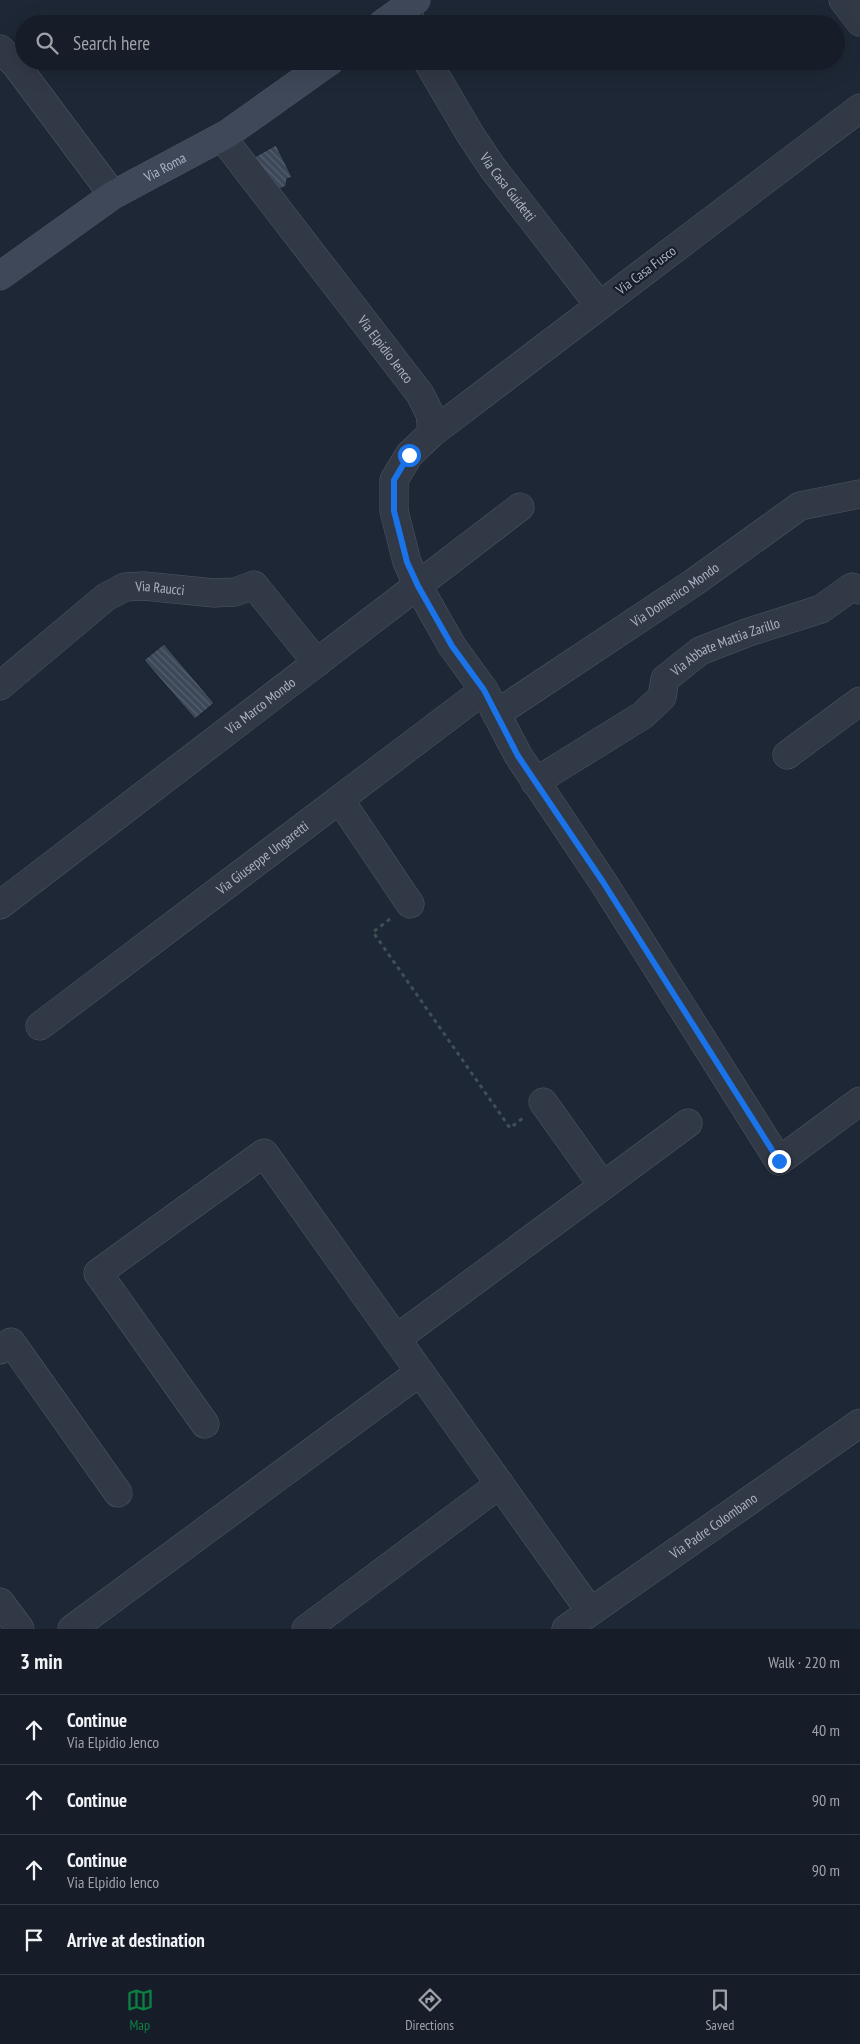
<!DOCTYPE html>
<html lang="en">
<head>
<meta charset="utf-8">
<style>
  :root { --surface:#161d28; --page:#1f2630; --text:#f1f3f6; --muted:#9ea2a8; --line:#353b45; --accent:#0b8043 }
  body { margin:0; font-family:"PT Sans Narrow",sans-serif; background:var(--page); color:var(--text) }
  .stop { position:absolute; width:15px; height:15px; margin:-11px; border:4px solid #1a73e8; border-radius:50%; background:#fff }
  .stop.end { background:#1a73e8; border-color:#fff; box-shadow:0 1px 5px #0008 }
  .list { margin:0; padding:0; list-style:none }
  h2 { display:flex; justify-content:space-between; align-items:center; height:65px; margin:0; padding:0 20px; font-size:21px }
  h2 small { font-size:16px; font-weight:400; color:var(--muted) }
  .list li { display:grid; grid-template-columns:32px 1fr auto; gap:15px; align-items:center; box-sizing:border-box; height:70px; padding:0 20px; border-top:1px solid var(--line) }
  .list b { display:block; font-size:19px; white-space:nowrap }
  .list p { margin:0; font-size:16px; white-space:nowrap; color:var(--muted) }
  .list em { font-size:16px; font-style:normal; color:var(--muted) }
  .icon { flex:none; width:28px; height:28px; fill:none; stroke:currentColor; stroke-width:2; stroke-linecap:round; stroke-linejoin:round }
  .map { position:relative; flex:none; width:860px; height:1629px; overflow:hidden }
  .search { position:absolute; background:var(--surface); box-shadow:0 5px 20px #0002; left:15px; right:15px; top:15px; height:55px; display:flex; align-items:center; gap:12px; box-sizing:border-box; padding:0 18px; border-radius:28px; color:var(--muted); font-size:19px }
  .sheet { height:345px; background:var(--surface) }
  nav { display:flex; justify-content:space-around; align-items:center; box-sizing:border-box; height:70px; border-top:1px solid var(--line); background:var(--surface); font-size:14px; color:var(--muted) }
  nav a { display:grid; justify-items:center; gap:2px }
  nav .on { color:var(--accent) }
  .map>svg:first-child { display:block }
  .building { fill:url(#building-back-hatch); stroke:#19202c }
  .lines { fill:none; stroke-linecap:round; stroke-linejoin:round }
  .street-casing { stroke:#4f5664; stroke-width:29 }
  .secondary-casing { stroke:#4f5664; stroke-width:29 }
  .path { stroke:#3d5054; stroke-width:3; stroke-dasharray:4 4; stroke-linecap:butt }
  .street { stroke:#323946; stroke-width:28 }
  .secondary { stroke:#3f4859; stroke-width:28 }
  .route { stroke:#1a73e8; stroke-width:6 }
  .labels { text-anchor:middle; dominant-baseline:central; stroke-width:4.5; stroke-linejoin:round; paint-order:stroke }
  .street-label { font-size:14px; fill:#abb3c3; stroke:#171e2a }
</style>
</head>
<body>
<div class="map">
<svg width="860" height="1629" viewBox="0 0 860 1629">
  <defs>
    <pattern id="building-back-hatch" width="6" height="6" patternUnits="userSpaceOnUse" patternTransform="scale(1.25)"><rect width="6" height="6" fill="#3c4758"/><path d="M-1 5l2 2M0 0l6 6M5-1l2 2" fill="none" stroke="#565f6e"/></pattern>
  </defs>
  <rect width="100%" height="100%" fill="#1e2735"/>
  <path class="building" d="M276 145 292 177 287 179 286 186 280 189 274 187 251 159Z
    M164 644 214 703 195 719 144 660Z"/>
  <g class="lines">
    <g class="street-casing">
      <g id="street">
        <path d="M843 0 860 22"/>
        <path d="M406 7 412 24"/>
        <path d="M0 49 16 65 113 195"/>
        <path id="s1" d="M427 61 470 134 492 167 599 305"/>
        <path d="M860 108 432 433 409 455 394 480V511L407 562 418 586 452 646 484 690 518 755 603 882 779 1161 860 1101"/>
        <path id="s2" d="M222 137 420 394 430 414 432 433"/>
        <path id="s3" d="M0 686 106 597 125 587 144 586 214 593 235 592 254 585 317 663"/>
        <path id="s4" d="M496 714 693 583 800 506 860 494"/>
        <path d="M787 755 860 701"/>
        <path id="s5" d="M535 782 643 715 662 697 665 679 700 651 749 632 821 609 852 587 860 590"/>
        <path d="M340 800 410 904"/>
        <path id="s6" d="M0 905 520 507"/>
        <path id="s7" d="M40 1026 484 690"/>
        <path d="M543 1102 603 1186"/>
        <path d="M396 1339 688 1123"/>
        <path d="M0 1350 11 1342 118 1493"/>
        <path d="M205 1424 98 1273 264 1153 590 1611"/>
        <path d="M0 1602 20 1629"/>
        <path d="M72 1629 420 1372"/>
        <path d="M306 1629 500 1484"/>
        <path id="s8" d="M566 1629 860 1423"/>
      </g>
    </g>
    <g class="secondary-casing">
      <g id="secondary">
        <path d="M382 24 416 0"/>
        <path id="s9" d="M0 276 113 195 227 134 330 61"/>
      </g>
    </g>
    <path class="path" d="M390 919 373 932 510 1128 523 1118"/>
    <use href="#street" class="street"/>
    <use href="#secondary" class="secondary"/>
  </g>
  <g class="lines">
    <path class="route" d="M409 455 394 480V511L407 562 418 586 452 646 484 690 518 756 603 882 779 1161"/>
  </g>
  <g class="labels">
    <g class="street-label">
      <text stroke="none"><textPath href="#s9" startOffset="198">Via Roma</textPath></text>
      <text stroke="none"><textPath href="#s1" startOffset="150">Via Casa Guidetti</textPath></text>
      <text transform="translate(646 270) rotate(-37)">Via Casa Fusco</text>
      <text stroke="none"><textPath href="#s2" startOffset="268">Via Elpidio Jenco</textPath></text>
      <text stroke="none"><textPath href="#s3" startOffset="195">Via Raucci</textPath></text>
      <text stroke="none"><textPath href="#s4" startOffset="215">Via Domenico Mondo</textPath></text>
      <text stroke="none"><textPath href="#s5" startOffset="241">Via Abbate Mattia Zarillo</textPath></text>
      <text stroke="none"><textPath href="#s6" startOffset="328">Via Marco Mondo</textPath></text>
      <text stroke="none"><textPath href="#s7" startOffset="279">Via Giuseppe Ungaretti</textPath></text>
      <text stroke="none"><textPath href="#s8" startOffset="180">Via Padre Colombano</textPath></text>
    </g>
  </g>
</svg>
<div class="stop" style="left:409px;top:455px"></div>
<div class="stop end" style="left:779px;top:1161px"></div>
<div class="search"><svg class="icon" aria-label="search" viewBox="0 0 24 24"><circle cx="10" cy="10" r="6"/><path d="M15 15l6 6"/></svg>Search here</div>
</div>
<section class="sheet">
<h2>3 min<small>Walk · 220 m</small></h2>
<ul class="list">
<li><svg class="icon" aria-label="ahead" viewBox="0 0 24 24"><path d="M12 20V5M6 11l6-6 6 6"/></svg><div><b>Continue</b><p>Via Elpidio Jenco</p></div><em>40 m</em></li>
<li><svg class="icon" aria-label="ahead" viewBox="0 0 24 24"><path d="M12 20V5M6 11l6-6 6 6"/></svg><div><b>Continue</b></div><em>90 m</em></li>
<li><svg class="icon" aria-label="ahead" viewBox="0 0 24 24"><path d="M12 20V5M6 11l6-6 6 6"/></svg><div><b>Continue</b><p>Via Elpidio Ienco</p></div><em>90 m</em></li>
<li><svg class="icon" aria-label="arrive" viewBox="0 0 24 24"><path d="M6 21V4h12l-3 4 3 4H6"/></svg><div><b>Arrive at destination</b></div></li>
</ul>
</section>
<nav>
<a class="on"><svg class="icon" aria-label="map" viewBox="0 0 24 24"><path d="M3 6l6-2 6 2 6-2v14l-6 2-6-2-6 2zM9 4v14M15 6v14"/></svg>Map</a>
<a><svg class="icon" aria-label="directions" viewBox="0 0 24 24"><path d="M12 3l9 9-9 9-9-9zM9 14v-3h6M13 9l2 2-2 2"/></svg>Directions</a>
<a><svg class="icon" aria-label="saved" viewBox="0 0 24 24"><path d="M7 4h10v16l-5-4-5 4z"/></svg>Saved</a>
</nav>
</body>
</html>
